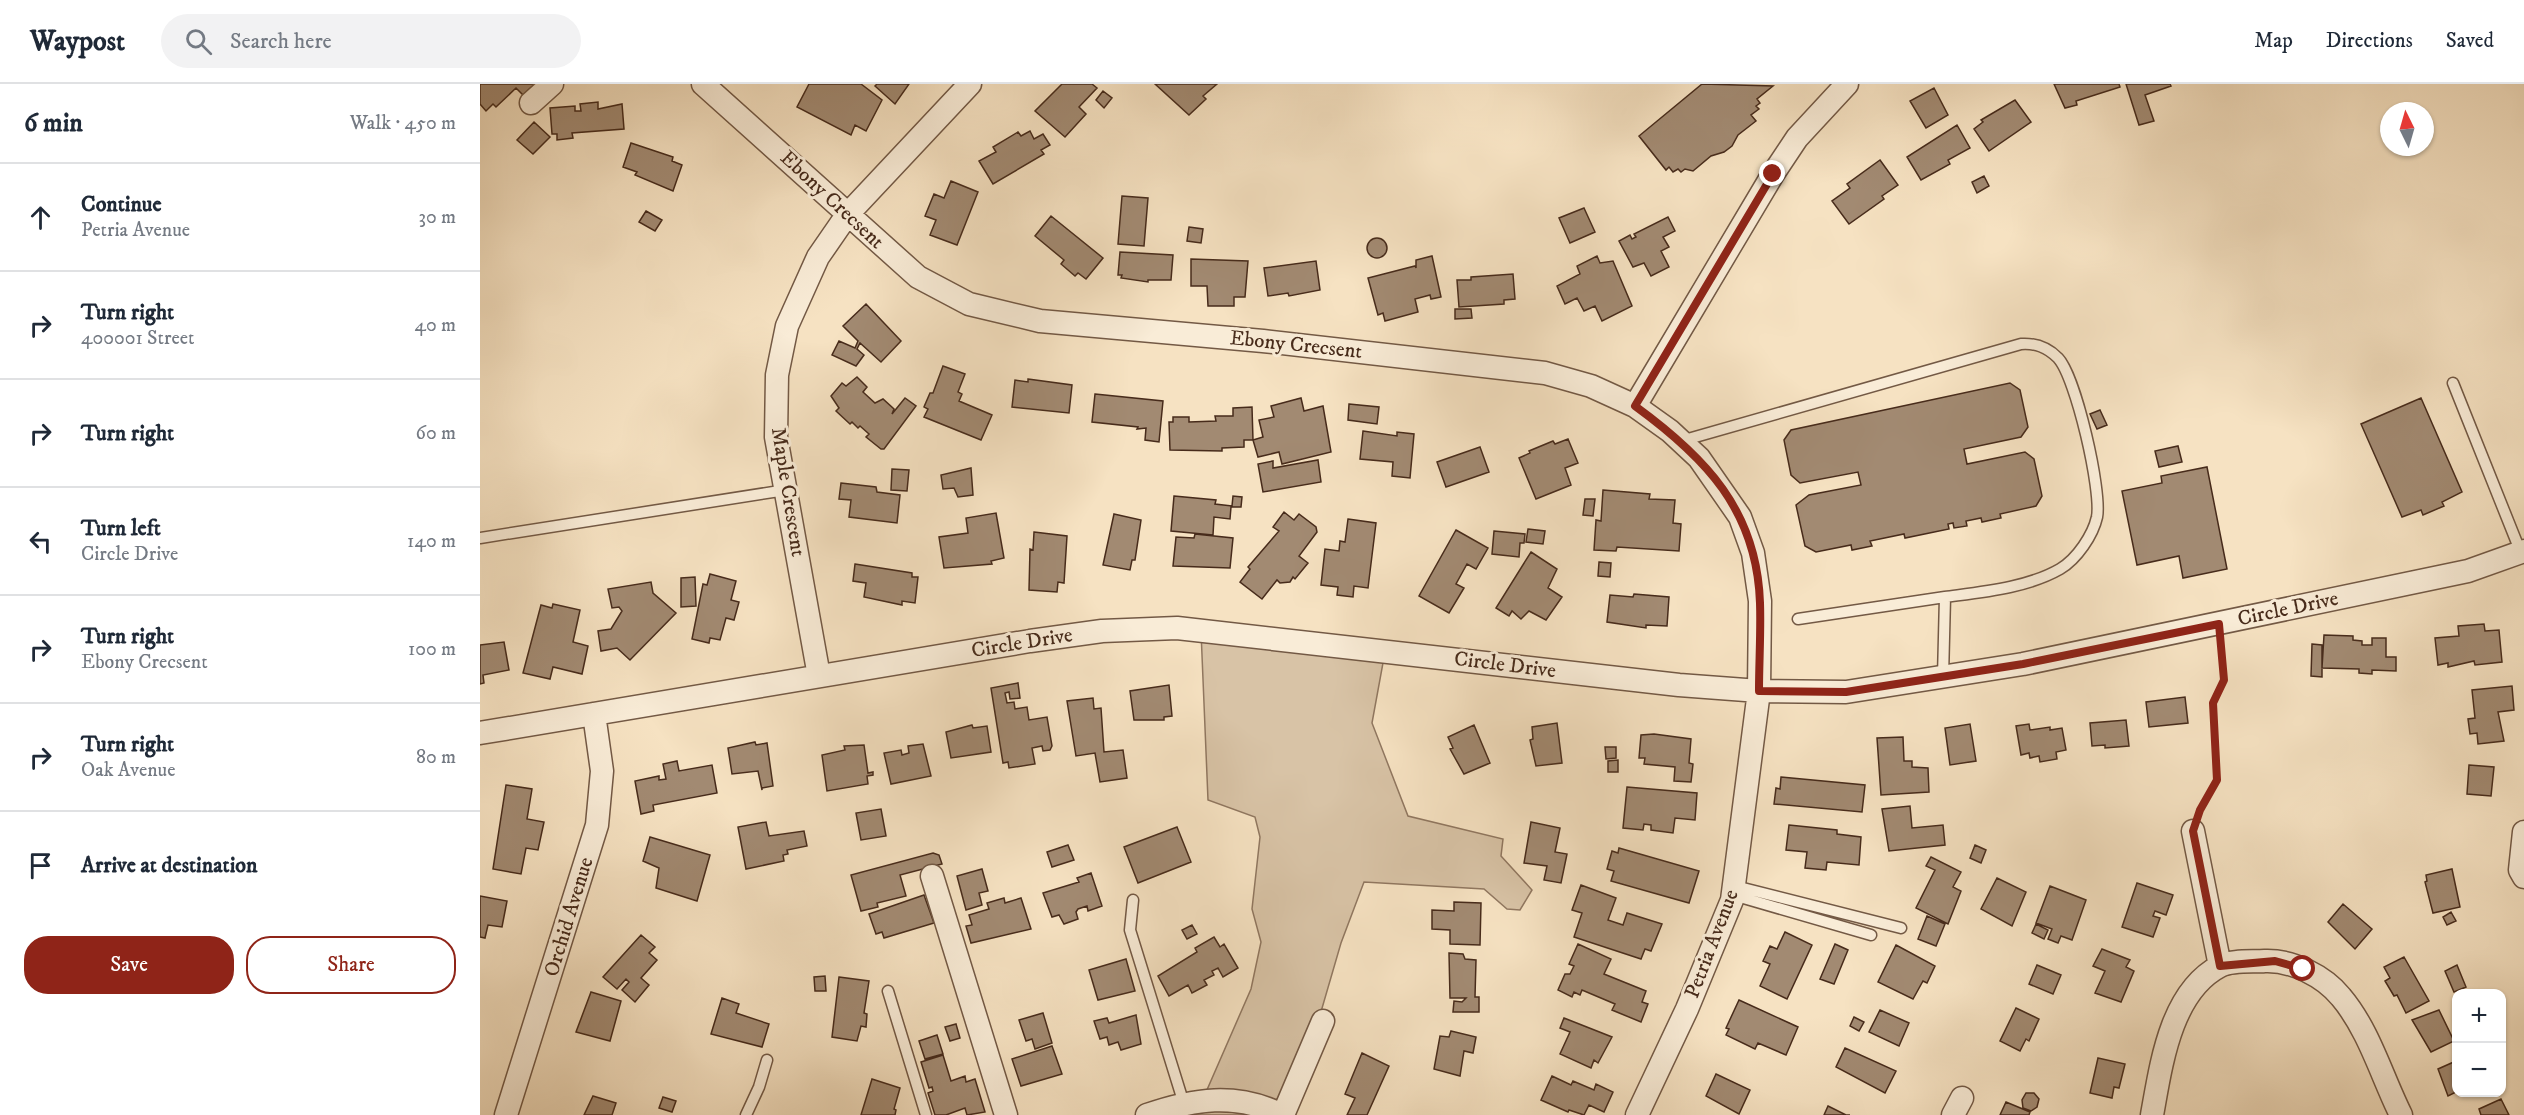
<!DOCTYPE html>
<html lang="en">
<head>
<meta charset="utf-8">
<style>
  :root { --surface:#fff; --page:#f2f2f3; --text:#1f2937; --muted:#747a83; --line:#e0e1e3; --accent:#8f2418 }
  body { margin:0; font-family:"IM FELL DW Pica",serif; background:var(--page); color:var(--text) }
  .controls { position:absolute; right:18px; bottom:18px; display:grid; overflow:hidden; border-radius:12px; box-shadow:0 2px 4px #0004 }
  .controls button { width:54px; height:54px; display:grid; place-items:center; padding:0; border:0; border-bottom:2px solid var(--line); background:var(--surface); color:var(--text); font:30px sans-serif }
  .compass { position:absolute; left:1900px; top:18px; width:54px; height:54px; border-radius:50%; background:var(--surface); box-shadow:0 2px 4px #0004; rotate:355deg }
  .stop { position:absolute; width:18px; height:18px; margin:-14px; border:4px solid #8f2418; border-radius:50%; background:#fff }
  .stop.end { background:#8f2418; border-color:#fff; box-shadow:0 2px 6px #0008 }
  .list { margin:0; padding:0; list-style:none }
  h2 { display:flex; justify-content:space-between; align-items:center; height:78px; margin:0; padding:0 24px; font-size:26px }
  h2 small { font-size:20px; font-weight:400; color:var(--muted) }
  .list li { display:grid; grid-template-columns:39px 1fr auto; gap:18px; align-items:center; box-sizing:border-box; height:108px; padding:0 24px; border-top:2px solid var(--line) }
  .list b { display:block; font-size:22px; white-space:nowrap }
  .list p { margin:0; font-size:20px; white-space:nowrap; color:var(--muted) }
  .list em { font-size:20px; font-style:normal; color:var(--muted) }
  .actions { display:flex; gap:12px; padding:18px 24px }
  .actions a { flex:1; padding:14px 0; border:2px solid var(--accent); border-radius:24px; text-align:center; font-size:21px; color:var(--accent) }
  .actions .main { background:var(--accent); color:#fff }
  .icon { flex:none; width:33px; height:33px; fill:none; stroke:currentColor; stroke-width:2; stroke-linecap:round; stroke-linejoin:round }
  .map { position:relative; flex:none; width:2044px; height:1031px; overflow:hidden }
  header { display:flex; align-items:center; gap:36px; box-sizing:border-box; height:84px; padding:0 30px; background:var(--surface); border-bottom:2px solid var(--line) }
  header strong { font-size:28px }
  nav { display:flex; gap:33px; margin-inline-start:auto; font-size:21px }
  .search { width:420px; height:54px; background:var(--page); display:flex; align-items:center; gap:15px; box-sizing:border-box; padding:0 21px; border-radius:33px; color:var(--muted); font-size:22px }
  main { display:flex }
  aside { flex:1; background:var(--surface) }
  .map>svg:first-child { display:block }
  .green { fill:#d8c3a6; stroke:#907760; stroke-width:1.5 }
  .building { fill:#a28a72; stroke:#472b1b; stroke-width:1.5 }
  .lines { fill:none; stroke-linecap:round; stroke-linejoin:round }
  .lane-casing { stroke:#735945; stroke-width:13 }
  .street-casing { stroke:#735945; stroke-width:25 }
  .path { stroke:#472b1b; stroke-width:4; stroke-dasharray:1.5 3; stroke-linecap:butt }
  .lane { stroke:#f9ecd7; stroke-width:10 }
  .street { stroke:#f9ecd7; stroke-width:22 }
  .route { stroke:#8f2418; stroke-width:8 }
  .labels { text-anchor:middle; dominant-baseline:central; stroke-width:6; stroke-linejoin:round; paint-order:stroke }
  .street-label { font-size:21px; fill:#472b1b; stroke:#f9ecd7 }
</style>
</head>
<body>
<header>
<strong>Waypost</strong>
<div class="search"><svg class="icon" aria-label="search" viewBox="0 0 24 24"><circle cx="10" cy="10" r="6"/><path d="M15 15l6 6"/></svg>Search here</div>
<nav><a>Map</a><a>Directions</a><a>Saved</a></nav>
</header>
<main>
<aside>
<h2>6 min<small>Walk · 450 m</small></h2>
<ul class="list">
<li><svg class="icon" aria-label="ahead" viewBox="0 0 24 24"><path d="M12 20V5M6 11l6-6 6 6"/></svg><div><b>Continue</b><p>Petria Avenue</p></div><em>30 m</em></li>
<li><svg class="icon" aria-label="right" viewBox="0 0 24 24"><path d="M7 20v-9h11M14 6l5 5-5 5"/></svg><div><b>Turn right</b><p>400001 Street</p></div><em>40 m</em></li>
<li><svg class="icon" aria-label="right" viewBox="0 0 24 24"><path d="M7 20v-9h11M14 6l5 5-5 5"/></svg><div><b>Turn right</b></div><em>60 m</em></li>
<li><svg class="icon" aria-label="left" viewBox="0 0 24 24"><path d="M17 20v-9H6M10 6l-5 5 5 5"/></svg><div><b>Turn left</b><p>Circle Drive</p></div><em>140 m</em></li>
<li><svg class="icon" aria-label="right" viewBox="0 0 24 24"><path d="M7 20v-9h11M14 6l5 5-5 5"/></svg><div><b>Turn right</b><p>Ebony Crecsent</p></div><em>100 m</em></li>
<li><svg class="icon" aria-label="right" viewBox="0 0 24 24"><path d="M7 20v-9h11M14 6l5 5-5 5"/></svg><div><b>Turn right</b><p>Oak Avenue</p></div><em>80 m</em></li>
<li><svg class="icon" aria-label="arrive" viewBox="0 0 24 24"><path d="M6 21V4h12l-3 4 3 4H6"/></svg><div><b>Arrive at destination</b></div></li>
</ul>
<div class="actions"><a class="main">Save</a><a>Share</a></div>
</aside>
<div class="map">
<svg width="2044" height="1031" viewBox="0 0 2044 1031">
  <rect width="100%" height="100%" fill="#f6e2c2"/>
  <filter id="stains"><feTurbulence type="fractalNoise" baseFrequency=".00333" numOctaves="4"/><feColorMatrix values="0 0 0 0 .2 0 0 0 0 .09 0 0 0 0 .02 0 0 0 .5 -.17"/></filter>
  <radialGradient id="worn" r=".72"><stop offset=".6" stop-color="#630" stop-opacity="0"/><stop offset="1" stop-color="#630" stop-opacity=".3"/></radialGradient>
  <path class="green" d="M721 547 905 568 892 639 928 732 1023 755 1021 772 1052 806 1040 826 1027 825 1004 805 884 798 861 859 838 938 800 1031H716L771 905 781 858 772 825 780 753 775 733 728 716Z"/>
  <path class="building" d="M0 0H55L43 11 36 4 16 23 13 20 6 27 0 20Z
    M329 0H381L402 16 386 47 375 41 371 51 317 23Z
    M397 0H429L415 20 395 2Z
    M582 0H612L617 4 599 23 606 30 585 53 555 27Z
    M675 0H737L723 12 726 15 709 31Z
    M1222 0 1293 2 1277 15 1280 19 1276 22 1279 25 1271 31 1276 37 1258 51 1252 62 1244 68 1231 72 1213 87 1205 85 1201 88 1198 85 1193 88 1189 83 1186 86 1159 52Z
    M1574 0H1639L1640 3 1596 17 1597 21 1585 24Z
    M1646 0H1690L1691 2 1665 11 1674 37 1659 41Z
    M1454 4 1468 31 1446 44 1430 17Z
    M623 7 632 14 624 24 616 16Z
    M1535 16 1551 38 1509 67 1494 45 1503 38 1501 36Z
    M118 18V25L142 20 144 45 92 49 93 54 77 56V50H72L70 24 95 22V27H101L100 20Z
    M54 38 70 53 53 70 37 56Z
    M1477 41 1490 64 1468 76 1470 80 1441 96 1427 73Z
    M550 47 554 55 563 50 570 61 561 66 564 70 513 100 499 77 516 68 513 63 538 48 541 52Z
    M151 59 193 73 192 77 202 81 193 107 155 91 157 88 143 83Z
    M1400 76 1418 101 1402 112 1404 115 1369 140 1352 117 1370 104 1367 100Z
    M1504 92 1509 102 1497 109 1492 98Z
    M471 97 498 108 477 161 450 151 456 136 445 132 454 110 464 114Z
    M642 112 668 114 664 162 638 160Z
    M1104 124 1115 148 1090 159 1079 134Z
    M166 127 182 136 175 147 159 138Z
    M571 132 623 174 606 195 598 189 595 192 581 180 584 176 555 152Z
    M1188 133 1195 147 1183 153 1189 163 1181 167 1189 183 1171 192 1164 179 1153 183 1139 157 1150 151 1152 155 1156 153 1154 150Z
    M709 143 723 145 721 159 707 157Z
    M887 164a10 10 0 1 1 20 0a10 10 0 1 1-20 0Z
    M640 168 693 171 691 196H668V198L641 194 642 191H638Z
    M952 172 961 213 951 215 950 211 935 215 938 228 905 237 903 229 898 231 888 194 935 182 936 184V176Z
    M1117 172 1120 179 1133 177 1152 222 1122 237 1115 222 1104 227 1097 214 1085 220 1077 202 1100 190 1097 182Z
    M711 175 768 177 765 213H754V222H728L727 202H711Z
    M836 177 840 206 809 212 808 209 788 212 784 184Z
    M1033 190 1035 215 1024 216V220L979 223 977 196H991V193Z
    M386 220 421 257 401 278 380 259 377 265 384 271 376 282 352 271 359 257 375 264 378 257 363 242Z
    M975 225H991L992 234 975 235Z
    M463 282 485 290 478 308 482 310 479 317 512 331 501 356 444 333 448 325 444 323 450 309H453Z
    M377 293 387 303 383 308 395 319 403 315 414 325 412 330 425 314 436 322 404 365H401L386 353 389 350 380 342 378 344 372 338 370 340 356 327 359 324 351 312 362 299 366 302Z
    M548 295 592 301 589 329 532 323 535 296 548 298Z
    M1530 299 1540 306 1548 343 1541 353 1484 365 1487 380 1545 368 1554 375 1562 412 1556 422 1520 430 1521 434 1502 438 1501 434 1486 437 1487 442 1474 444 1473 439 1468 440 1469 445 1425 454 1424 450 1390 457 1392 462 1372 466 1371 461 1336 468 1325 462 1316 421 1329 411 1381 401 1378 388 1320 399 1311 391 1304 356 1311 346Z
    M615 310 683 317 679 358 665 356 666 344 657 345 658 343 612 338Z
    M821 314 824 327 843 322 851 368 802 380 799 368 778 373 773 356 783 353 779 336 794 333 791 322Z
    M1941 314 1982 408 1962 418 1964 422 1943 431 1941 426 1922 433 1881 340Z
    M869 320 899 323 897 340 868 336Z
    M772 323 773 356H764V363L742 364V367L690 366 689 338H693V333H709V338L736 337 735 332H753V324Z
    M1620 326 1627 341 1617 345 1610 330Z
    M883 347 917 352V348L934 350 930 394 912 392 913 378 880 375Z
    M1088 355 1098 379 1085 384 1091 401 1056 415 1039 374 1050 369 1049 367 1073 357 1075 360Z
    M1698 362 1702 378 1679 383 1675 367Z
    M1000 363 1009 388 966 403 957 378Z
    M838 376 841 398 783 408 778 380 793 377V384Z
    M1727 383 1747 485 1703 494 1699 472 1657 481 1642 407 1682 399 1681 392Z
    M491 384 493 411 478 413 474 404 463 405 461 391Z
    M412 385 429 386 427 407 411 406Z
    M361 399 396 403 397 408 420 411 417 439 369 433 371 416 359 415Z
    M1123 406 1170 410 1169 415 1195 416 1193 439 1201 440 1199 467 1137 463 1136 467 1114 466 1116 436 1121 437Z
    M694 412 736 416 735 420 752 422 753 412 762 413 761 423H751L750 435 734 433 733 451 691 447Z
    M1105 415H1115L1113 432 1103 431Z
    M804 428 814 436 819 430 836 443 837 448 819 472 828 479 815 495 813 493 810 498 800 499 797 496 782 515 760 498 770 485 768 483 799 447 793 443Z
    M516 429 524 474 511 477 512 480 464 484 459 453 488 449 486 434Z
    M634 430 661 436 655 476H652L650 486 623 481Z
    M868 435 896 439 888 504 874 502 873 513 857 511 858 503 841 501 845 465 859 467 860 457 865 458Z
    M1048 445 1065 447 1063 460 1046 458Z
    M976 446 1008 464 996 485 987 480 976 500 984 504 969 529 939 512Z
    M1014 447 1045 450 1044 459H1040L1039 473 1012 470Z
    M554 448 587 452 584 499 578 498 577 508 549 506 550 465 553 466Z
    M715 450 753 454 750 484 693 482 696 453 714 454Z
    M1051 468 1077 485 1068 504 1082 513 1066 536 1049 527 1041 535 1032 527 1029 532 1016 524Z
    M1119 478 1131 479 1130 493 1118 492Z
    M375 480 432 489V493H438L435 519 422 517V521L384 513 386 499 373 497Z
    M230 490 256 497 251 516 259 518 254 536 246 534 240 556 230 554 229 559 212 555 223 500 227 501Z
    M215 493 216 522 201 523V494Z
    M171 498 173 509 196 529 150 576 137 564 121 567 118 547 131 545 142 527 139 523 132 524 128 505Z
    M1154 510 1189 513 1187 542 1166 541V544L1127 538 1130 511 1153 513Z
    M73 520 100 526 93 558 108 562 102 590 73 583 70 595 43 589 61 521 72 524Z
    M2004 540 2005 547 2019 546 2022 578 1995 581 1994 577 1968 583V579L1958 581 1955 554 1979 552 1978 542Z
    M1844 551 1873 552V556L1882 557V561H1892V554H1906V573H1916V587L1892 586V590L1879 589V585L1842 584Z
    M24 558 29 586 3 591 4 599 0 600V561Z
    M1832 560 1842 561V593L1831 592Z
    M538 599 540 614 530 615 529 608 525 609 527 619 534 618 535 625 547 623 549 636 567 633 572 662 570 666 563 667 562 662 552 664 555 680 529 684 528 678 523 679 511 604Z
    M689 601 692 632 684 633V636H654L650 607Z
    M2032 602 2034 626 2018 628 2024 657 1998 660 1997 649 1990 650 1988 635 1995 634 1992 606Z
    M1705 613 1708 639 1669 643 1666 618Z
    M613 614 614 625 621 624 624 668 643 666 647 694 620 698 615 669 596 672 587 617Z
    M1646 636 1649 662 1625 664V661L1612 662 1610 639Z
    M1077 639 1082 679 1056 682 1050 656 1053 655 1052 643Z
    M1490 640 1496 677 1470 681 1465 644Z
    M1549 640 1550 646 1570 643V646L1582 644 1586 666 1576 668 1577 675 1560 678 1559 672 1550 674 1549 669 1541 671 1536 642Z
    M492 641 493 644 507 642 511 668 471 674 466 648Z
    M994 641 1010 679 984 690 970 665 973 664 968 653Z
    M1174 650 1211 655 1209 679 1213 680 1211 698 1194 697 1195 683 1164 680 1165 674H1159L1161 651Z
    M1423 653 1424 677H1432V683L1448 684 1449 708 1401 711 1397 654Z
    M275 658 276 661 287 659 293 702 282 704V706L278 687 252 690 248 664Z
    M443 660 451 692 411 700 404 669 421 666 422 671 429 669 428 662Z
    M384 661 388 689 393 688V691L387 692 388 700 347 707 342 671 365 666 364 662Z
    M1125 663H1136V674L1126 675Z
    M1138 676V688H1128V677Z
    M197 677 199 687 232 681 237 709 173 721 174 727 161 730 155 697 179 692V696L186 695 183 680Z
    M1989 681 2014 683 2011 712 1987 710Z
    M1301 693 1385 701 1382 728 1294 720 1296 704 1300 705Z
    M26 701 52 705 47 735 64 738 58 766 46 764 41 790 13 785Z
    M1147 703 1217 709 1215 736 1195 734 1193 749 1171 746V741L1164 740 1163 746 1143 744Z
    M1430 722 1432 744 1463 741 1465 761 1409 767 1402 725Z
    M401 725 406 752 381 756 376 729Z
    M286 738 289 752 324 747 327 762 307 766 308 770 303 771 304 777 266 785 258 743Z
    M1051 738 1080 744 1075 768 1087 770 1081 799 1064 796 1067 782 1044 779Z
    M1309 741 1357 746V750L1381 753 1379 781 1347 778 1346 786 1325 784 1327 768 1306 766Z
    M697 743 711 778 658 799 644 763Z
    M170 753 230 771 217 817 176 804 179 784 163 777Z
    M588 761 594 776 572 783 567 768Z
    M1495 761 1506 766 1501 779 1490 774Z
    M1139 764 1219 787 1209 819 1131 797 1134 787 1127 785 1132 767 1138 769Z
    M453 769 459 771 462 780 420 791 426 812 397 819 398 823 381 827 371 791Z
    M1451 773 1481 788 1473 803 1481 807 1468 840 1436 824 1455 786 1446 782Z
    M502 785 508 807 499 809 502 821 486 826 477 792Z
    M1972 785 1980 823 1953 829 1945 798 1947 797 1946 791Z
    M611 789 622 822 608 827 607 822 598 825 596 828 598 835 584 840 579 831 572 833 563 809 599 798 597 794Z
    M1517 794 1546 808 1532 842 1501 825Z
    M1657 799 1693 811 1686 831 1675 827 1673 832 1680 834 1673 853 1642 843Z
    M1101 801 1136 814 1128 836 1143 841 1147 829 1182 840 1171 867 1165 865 1161 875 1094 853 1102 829 1092 826Z
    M1570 802 1606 816 1592 856 1581 852 1578 859 1568 855 1572 845 1556 839Z
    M444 811 454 839 404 854 402 848 396 850 389 830Z
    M0 812 27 817 22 843 8 841 5 854 0 853Z
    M524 814 525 819 541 814 551 845 491 859 486 842 492 841 489 831 509 825 507 819Z
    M974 818 1001 819 1000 861 970 860V846L952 845V826L974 827Z
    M1863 820 1892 845 1875 865 1848 838Z
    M1971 828 1976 837 1967 841 1963 833Z
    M1447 832 1465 840 1456 862 1438 855Z
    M1556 840 1568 846 1564 855 1552 849Z
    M712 841 717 850 707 855 702 846Z
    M1305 848 1332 861 1307 915 1280 902 1290 880 1283 877 1290 862 1297 865Z
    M161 851 175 863 169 869 177 876 161 894 169 901 155 918 142 906 149 898 146 895 137 905 123 893Z
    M734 853 740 863 744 860 758 884 743 893 738 884 732 887 734 891 724 896 727 901 712 909 708 901 689 912 678 892 717 868 715 864Z
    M1098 860 1131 875 1124 890 1166 907 1162 918 1168 920 1161 938 1132 926 1135 920 1102 906 1100 911 1094 908 1092 913 1078 906 1085 890H1090L1094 882 1089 880Z
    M1355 860 1368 866 1354 900 1340 895Z
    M1416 861 1455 882 1447 899 1443 897 1433 915 1398 898Z
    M1622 865 1650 876 1646 883 1654 887 1641 918 1615 909 1625 887 1613 882Z
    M969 869 983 870 985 875 996 876 995 913H999V928H973L974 917 982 918 986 914H970Z
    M1924 873 1949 917 1926 929 1917 911 1914 912 1905 897 1910 894 1904 883Z
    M646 875 655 907 618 916 609 886Z
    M1557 881 1581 891 1573 910 1549 900Z
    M1977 881 1986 903 1974 908 1965 887Z
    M345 892 346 907H335L334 893Z
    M359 893 389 897 384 929 387 930 386 943 381 942 377 957 352 953Z
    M111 908 141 917 130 957 96 948Z
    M242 914 259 920 256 929 289 940 282 963 231 950Z
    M1259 916 1318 943 1306 971 1278 959 1275 965 1246 951 1249 945 1246 944Z
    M1536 924 1559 935 1549 957 1546 955 1540 967 1520 957Z
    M1400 926 1429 939 1419 962 1389 948Z
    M1959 926 1974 957 1951 968 1932 936Z
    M563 929 572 959 555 965 552 955 546 957 539 936Z
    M656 931 661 960 641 966 638 958 629 961 627 953 620 955 614 937 627 934 629 939Z
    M1374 933 1384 938 1379 947 1370 942Z
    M1084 934 1132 953 1118 979 1114 976 1111 984 1080 970 1090 948 1080 944Z
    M476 940 480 954 470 957 465 943Z
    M971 947 996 953 993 969 984 967 980 992 954 985 960 952 969 953Z
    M457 951 463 970 445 975 439 957Z
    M572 962 582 990 541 1002 532 975Z
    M1365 964 1416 987 1405 1009 1356 983Z
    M882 969 909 982 887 1031H867L875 1014 865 1010Z
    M463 971 471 997 485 992 486 998 495 995 505 1028 487 1031 485 1024 466 1031H455L448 1009 453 1007 452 1003 449 1004 441 978Z
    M1618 974 1645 980 1639 1004 1634 1003 1632 1014 1610 1009Z
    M1976 977V1008L1968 1012 1958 985Z
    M1236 990 1270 1006 1259 1030 1226 1012Z
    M1072 992 1091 1001 1093 997 1114 1006 1116 1000 1133 1008 1124 1028 1109 1021 1104 1031 1089 1026 1088 1028 1061 1016Z
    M392 995 420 1004 414 1025 416 1026 415 1031H381Z
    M1546 1009H1554L1559 1015 1557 1023 1551 1027 1543 1024 1542 1016Z
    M113 1012 136 1019 132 1031H104Z
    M183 1013 196 1017 192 1028 179 1024Z
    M2021 1015 2029 1031H2001L1999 1025Z
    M1526 1018 1550 1028 1549 1031H1520Z
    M1348 1022 1366 1031H1370H1344Z"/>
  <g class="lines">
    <g class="lane-casing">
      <path id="lane" d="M1973 299 2041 469
        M1201 357 1541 260C1556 259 1567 263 1578 274 1596 293 1622 407 1617 433 1613 451 1597 475 1580 485 1547 504 1502 508 1465 513L1463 593
        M0 454 306 406
        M1318 535 1465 513
        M1255 802 1421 844
        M1253 811 1391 851
        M653 816 650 846 704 1020
        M408 907 446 1031
        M266 1031 279 1003 287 976"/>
    </g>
    <g class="street-casing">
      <path id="street" d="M223 0 438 193 489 220 560 237 783 257 1065 289 1111 302 1155 322 1190 347 1219 374 1260 433 1273 469 1280 517 1279 607 1252 816 1207 925 1157 1031
        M51 19 72 0
        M1155 322 1293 90 1317 54 1367 0
        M339 592 296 353 297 291 307 242 338 173 367 131 490 0
        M0 649 550 557 622 547 697 544 1199 601 1279 607 1366 608 1543 580 1988 487 2044 467
        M1713 747 1740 882
        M2044 748 2040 786 2044 793
        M452 792 526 1031
        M26 1031 117 741 122 687 114 630
        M667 1031C713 1015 756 1008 802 1031
        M803 1031 843 937
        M1473 1031 1482 1014
        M1672 1031C1681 982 1690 908 1740 882 1752 876 1772 878 1785 877 1812 876 1844 892 1861 913 1889 946 1902 993 1921 1031"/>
    </g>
    <path class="path" d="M1720 727 1737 696 1733 619 1744 596 1741 559"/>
    <use href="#lane" class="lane"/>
    <use href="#street" class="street"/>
  </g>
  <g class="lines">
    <path class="route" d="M1293 90 1155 322C1225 373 1277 426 1280 519 1281 548 1279 578 1279 607L1366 608 1543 580 1739 540 1744 596 1733 619 1737 696 1720 726 1713 747 1740 882 1795 877 1823 885"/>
  </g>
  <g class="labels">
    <g class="street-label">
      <text transform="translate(352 116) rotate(43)">Ebony Crecsent</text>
      <text transform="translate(816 261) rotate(6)">Ebony Crecsent</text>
      <text transform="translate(308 408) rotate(81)">Maple Crescent</text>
      <text transform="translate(1808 525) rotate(-12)">Circle Drive</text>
      <text transform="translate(542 559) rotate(-9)">Circle Drive</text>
      <text transform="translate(1025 581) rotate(7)">Circle Drive</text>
      <text transform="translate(89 833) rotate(-73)">Orchid Avenue</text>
      <text transform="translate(1232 860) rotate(-69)">Petria Avenue</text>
    </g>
  </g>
  <rect width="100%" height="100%" filter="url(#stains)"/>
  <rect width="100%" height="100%" fill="url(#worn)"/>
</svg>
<div class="controls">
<button>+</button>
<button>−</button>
</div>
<svg class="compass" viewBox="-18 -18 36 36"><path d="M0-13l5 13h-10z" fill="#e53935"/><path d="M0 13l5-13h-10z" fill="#747a83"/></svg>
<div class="stop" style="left:1823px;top:885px"></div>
<div class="stop end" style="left:1293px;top:90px"></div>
</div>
</main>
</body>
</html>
